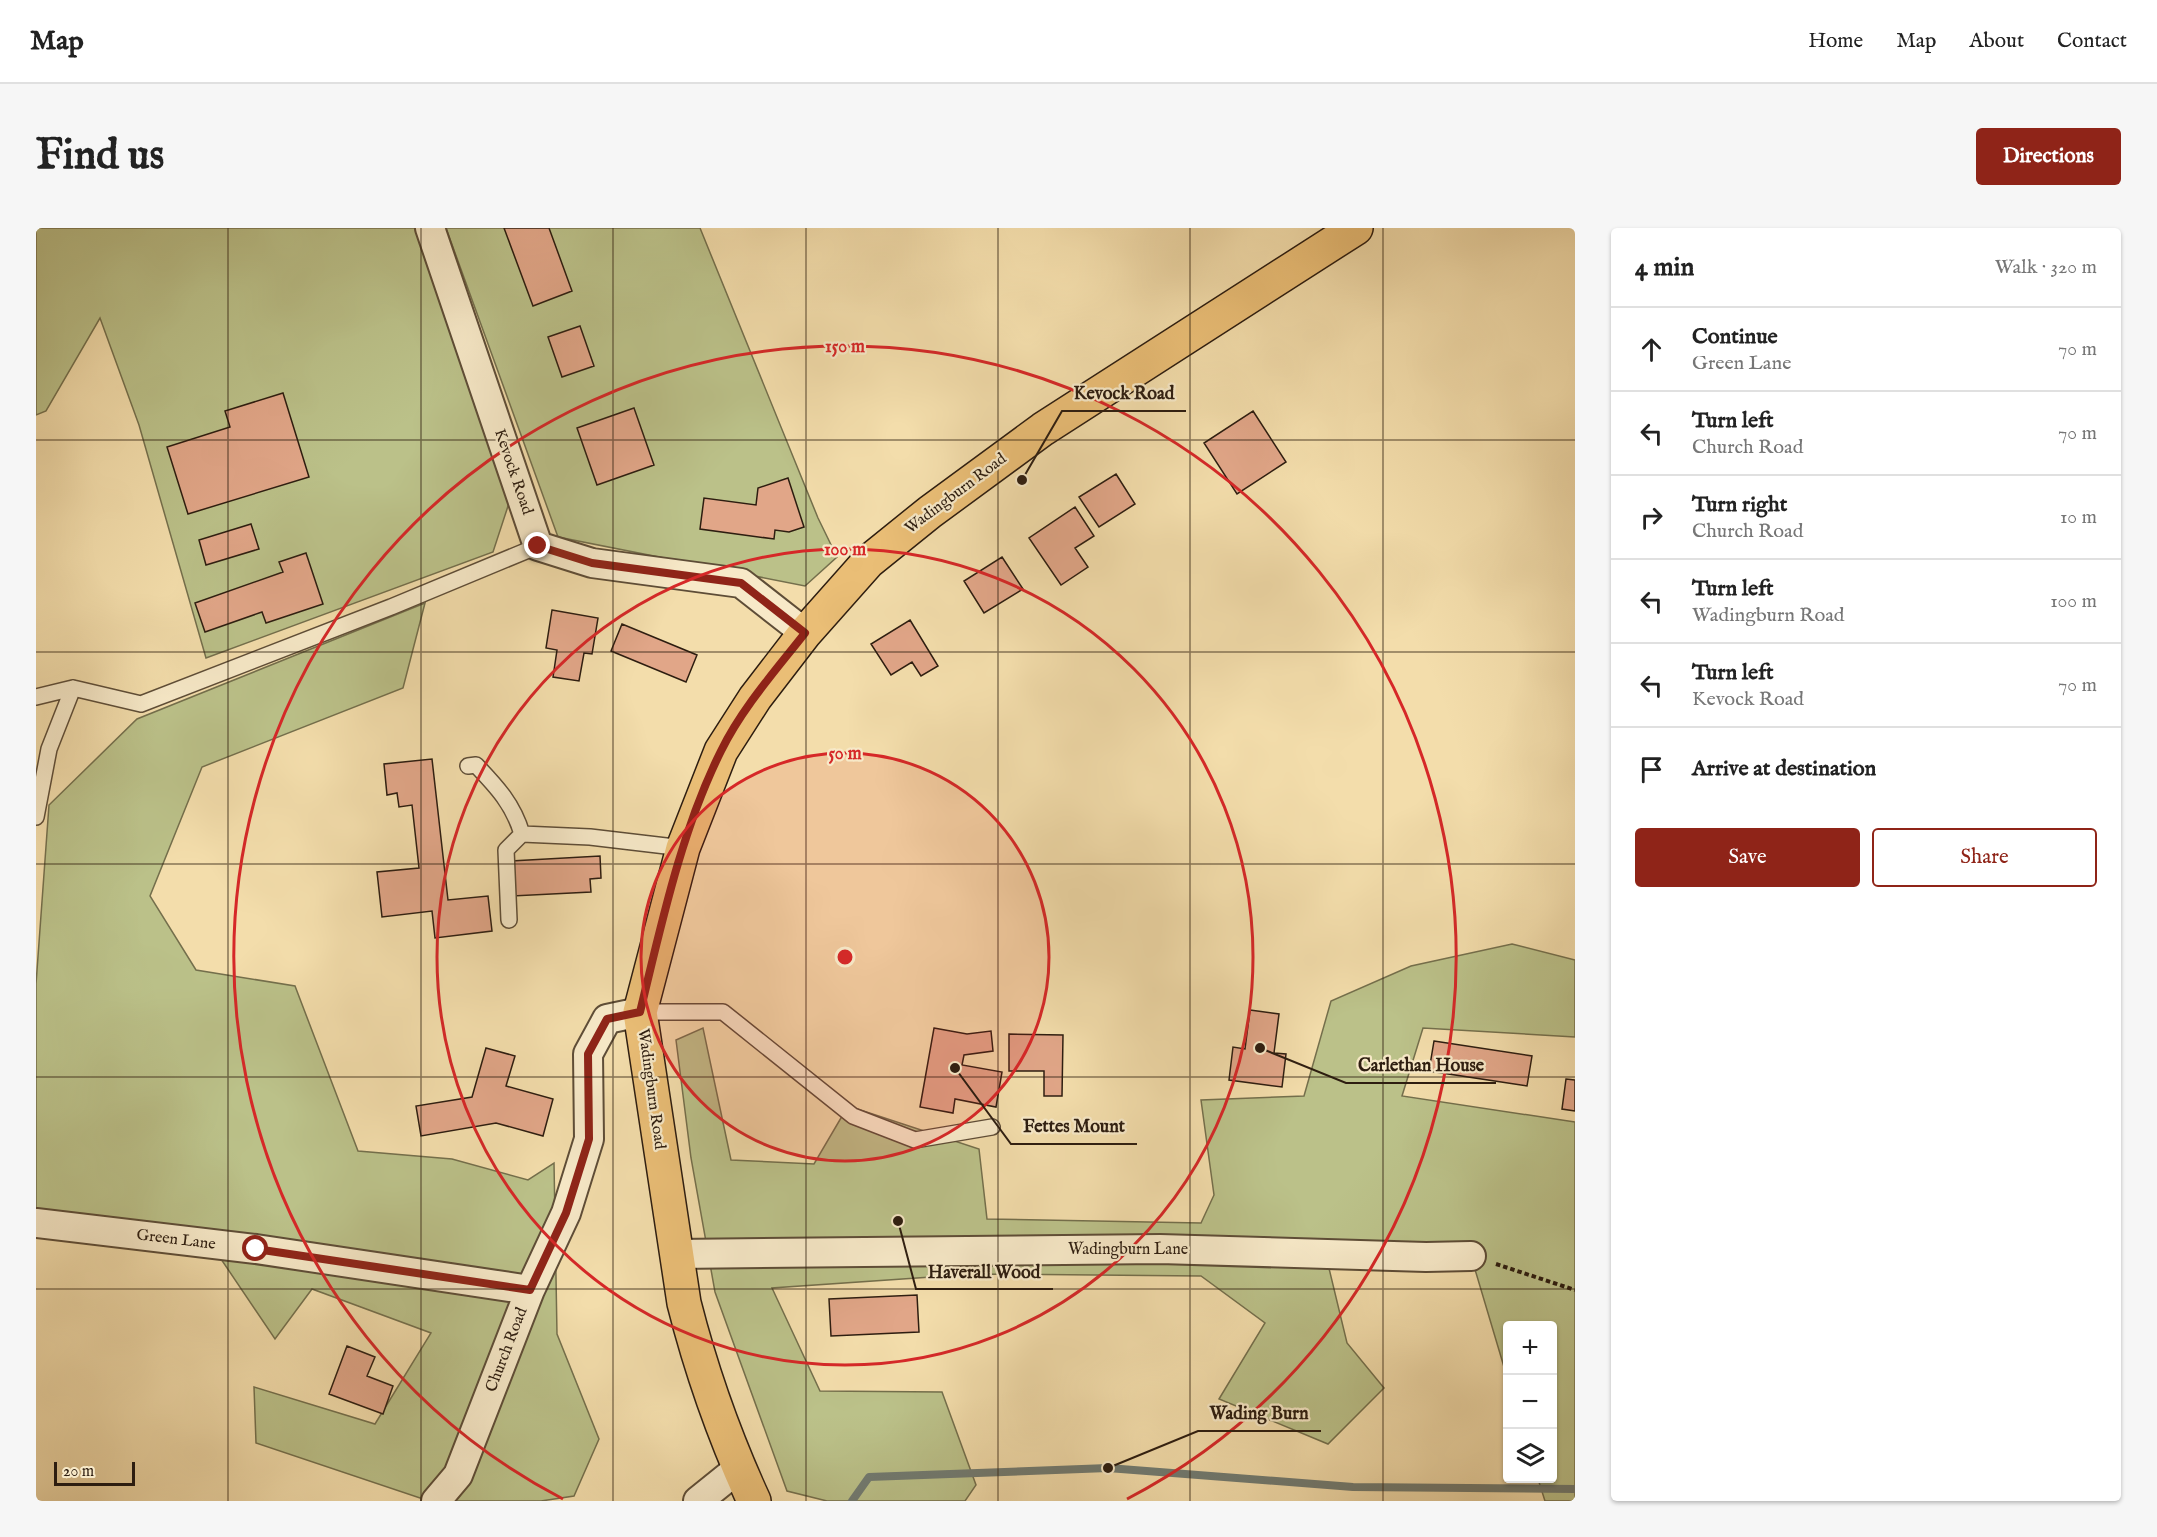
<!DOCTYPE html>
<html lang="en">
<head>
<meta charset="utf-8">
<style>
  :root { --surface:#fff; --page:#f6f6f6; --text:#222; --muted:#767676; --line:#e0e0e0; --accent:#8f2418 }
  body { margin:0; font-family:"IM FELL English",serif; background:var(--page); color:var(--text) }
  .controls { position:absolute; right:18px; bottom:18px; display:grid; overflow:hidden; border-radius:6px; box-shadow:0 2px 4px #0004 }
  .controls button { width:54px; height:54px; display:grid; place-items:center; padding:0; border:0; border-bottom:2px solid var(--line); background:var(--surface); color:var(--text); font:30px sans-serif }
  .scale { position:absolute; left:18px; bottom:15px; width:81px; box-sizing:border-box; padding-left:6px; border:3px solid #2d1d10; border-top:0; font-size:16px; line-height:21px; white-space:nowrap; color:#2d1d10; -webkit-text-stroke:4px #f7e9c8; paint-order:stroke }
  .stop { position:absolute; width:18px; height:18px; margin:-14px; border:4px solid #8f2418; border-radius:50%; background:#fff }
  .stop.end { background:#8f2418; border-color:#fff; box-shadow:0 2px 6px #0008 }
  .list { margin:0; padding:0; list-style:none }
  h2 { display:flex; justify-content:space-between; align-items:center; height:78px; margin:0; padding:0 24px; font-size:26px }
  h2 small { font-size:20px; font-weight:400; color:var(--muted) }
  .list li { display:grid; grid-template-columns:39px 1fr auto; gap:18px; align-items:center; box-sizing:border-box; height:84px; padding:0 24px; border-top:2px solid var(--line) }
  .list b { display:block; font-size:22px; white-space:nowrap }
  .list p { margin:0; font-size:20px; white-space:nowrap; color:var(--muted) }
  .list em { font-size:20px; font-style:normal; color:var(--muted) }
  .actions { display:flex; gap:12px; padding:18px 24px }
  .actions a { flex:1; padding:14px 0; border:2px solid var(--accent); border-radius:6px; text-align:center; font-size:21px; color:var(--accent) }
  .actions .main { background:var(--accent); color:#fff }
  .icon { flex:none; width:33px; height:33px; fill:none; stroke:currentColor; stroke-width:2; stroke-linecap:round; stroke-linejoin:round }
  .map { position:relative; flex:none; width:1539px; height:1273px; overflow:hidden; border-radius:6px }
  header { display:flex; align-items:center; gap:36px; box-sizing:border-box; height:84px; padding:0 30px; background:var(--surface); border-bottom:2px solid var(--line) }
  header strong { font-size:28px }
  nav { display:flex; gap:33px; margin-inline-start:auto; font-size:21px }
  .intro { display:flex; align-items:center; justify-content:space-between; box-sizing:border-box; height:144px; padding:0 36px }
  h1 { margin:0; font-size:42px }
  .button { padding:15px 27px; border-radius:6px; background:var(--accent); color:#fff; font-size:21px; font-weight:700 }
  main { display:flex; gap:36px; padding:0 36px }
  aside { flex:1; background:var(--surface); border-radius:6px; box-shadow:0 2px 4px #0004 }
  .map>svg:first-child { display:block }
  .green { fill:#bbc189; stroke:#746f4c; stroke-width:1.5 }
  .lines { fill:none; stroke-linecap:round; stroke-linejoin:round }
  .stream { stroke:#717b72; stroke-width:8 }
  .building { fill:#e1a688; stroke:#2d1d10; stroke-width:1.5 }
  .service-casing { stroke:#5e4d37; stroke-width:18 }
  .minor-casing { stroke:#5e4d37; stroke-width:32 }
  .primary-casing { stroke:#2d1d10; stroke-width:36 }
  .path { stroke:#2d1d10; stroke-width:4; stroke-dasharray:4.5 3; stroke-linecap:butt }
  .service { stroke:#f7e9c8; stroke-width:15 }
  .minor { stroke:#f7e9c8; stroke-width:28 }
  .primary { stroke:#eabe76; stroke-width:33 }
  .route { stroke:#8f2418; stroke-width:8 }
  .grid { fill:none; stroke:#2d1d10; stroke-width:1.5; stroke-opacity:0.55 }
  .ring { fill:none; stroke:#d62828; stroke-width:3 }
  .labels { text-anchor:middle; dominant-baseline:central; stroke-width:4.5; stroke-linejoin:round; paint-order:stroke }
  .street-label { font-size:16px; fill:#2d1d10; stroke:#f7e9c8 }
  .centre { fill:#d62828; stroke:#f7e9c8; stroke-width:3 }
  .ring-label { font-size:18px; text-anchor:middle; font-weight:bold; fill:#d62828; stroke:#f7e9c8; stroke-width:4.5; stroke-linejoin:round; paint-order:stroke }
  .leader { fill:none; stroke:#2d1d10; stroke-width:2 }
  .callout-dot { fill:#2d1d10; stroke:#f7e9c8; stroke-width:2 }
  .callout-label { font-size:18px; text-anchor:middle; font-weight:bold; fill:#2d1d10; stroke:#f7e9c8; stroke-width:4.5; stroke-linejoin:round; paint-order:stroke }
</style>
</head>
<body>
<header>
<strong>Map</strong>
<nav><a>Home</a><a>Map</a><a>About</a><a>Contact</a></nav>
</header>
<div class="intro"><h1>Find us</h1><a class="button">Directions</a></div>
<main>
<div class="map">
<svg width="1539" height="1273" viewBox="0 0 1539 1273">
  <rect width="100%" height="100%" fill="#f3ddab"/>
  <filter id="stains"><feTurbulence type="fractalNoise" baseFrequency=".00333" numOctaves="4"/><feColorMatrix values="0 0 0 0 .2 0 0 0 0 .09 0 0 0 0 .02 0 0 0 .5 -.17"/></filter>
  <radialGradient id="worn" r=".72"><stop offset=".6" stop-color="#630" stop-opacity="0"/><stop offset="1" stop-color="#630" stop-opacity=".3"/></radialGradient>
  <path class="green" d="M0 0H379L473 275 457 324 170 430 103 197 64 90 10 183 0 187Z
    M410 0H664L782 290 801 329 769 358 522 309Z
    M389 375 367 460 166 539 114 668 160 742 259 758 322 923 416 931 492 952 518 935 521 1106 563 1211 538 1268 505 1273H393L220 1215 218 1159 339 1196 395 1105 276 1061 239 1111 185 1031 7 1000 0 981V756L13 577 101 491Z
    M1476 716 1539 732V809L1387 800 1366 868 1539 894V1273H1509L1502 1251 1516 1250V1098H1472L1471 1149 1435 1028 1291 1032 1311 1115 1348 1160 1292 1216 1183 1171 1229 1095 1165 1048 939 1046 736 1060 784 1163 906 1164 940 1257 929 1273H791L751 1263 679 1064 655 930 640 812 667 800 695 932 778 936 812 878 943 921 951 991 1165 995 1178 967 1165 872 1268 868 1295 773 1375 738Z"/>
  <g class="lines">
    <path class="stream" d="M816 1273 833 1249 1072 1240 1317 1259 1539 1261"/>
  </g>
  <path class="building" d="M468 0H513L536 63 497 78Z
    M544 98 558 138 526 149 512 109Z
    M247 165 273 249 152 286 131 219 194 199 189 183Z
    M598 180 618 237 561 257 541 200Z
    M1217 183 1250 234 1201 266 1168 215Z
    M1080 246 1099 276 1063 299 1043 269Z
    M752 250 768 299 753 304 739 302 738 311 664 301 668 270 720 277 722 260Z
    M1039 279 1058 308 1039 320 1052 339 1025 357 993 310Z
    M215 296 223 321 170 337 163 312Z
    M270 325 287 376 230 395 226 384 169 404 159 375 247 344 243 334Z
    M966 329 987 361 948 385 928 353Z
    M516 382 562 390 556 426 548 425 543 453 517 449 521 422 510 420Z
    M874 392 902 438 885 448 876 434 855 447 835 416Z
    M586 396 661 427 650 454 575 423Z
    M396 531 412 672 452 668 456 703 399 710 396 683 346 689 341 644 383 640 376 577 363 579 361 565 351 567 348 536Z
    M564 628 565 650 554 651 555 664 476 668 475 633Z
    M1214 782 1243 786 1238 825 1250 826 1246 859 1193 852 1197 819 1209 821Z
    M898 800 931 806 955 803 957 823 928 827 926 837 966 844 960 879 919 871 917 885 884 879Z
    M973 806 1027 807 1026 868H1008V843H973Z
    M1398 813 1496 828 1491 858 1393 843Z
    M450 820 479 828 470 858 517 871 507 908 460 895 385 908 380 878 436 869Z
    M1530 851 1539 852V883L1526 881Z
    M881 1067 883 1104 795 1108 793 1071Z
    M311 1118 339 1129 331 1148 357 1158 347 1186 293 1166Z"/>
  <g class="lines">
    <g class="service-casing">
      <path id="service" d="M0 469 37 460 105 476 355 379 502 318
        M432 538 440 537C461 559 477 576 486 606
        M0 589 13 521 37 460
        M473 692 470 622 486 606 554 609 647 620
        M604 784H687L817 888 879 912 956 899"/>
    </g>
    <g class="minor-casing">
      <path id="minor" d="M394 0 502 318 556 335 705 355 769 405
        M0 995 220 1021 494 1062
        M640 1026 1124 1021 1390 1029 1435 1028
        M400 1273 422 1247 494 1062 530 985 553 911 552 826 571 791 604 784
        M662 1273 703 1240"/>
    </g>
    <g class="primary-casing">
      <path id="primary" d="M718 1273C689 1210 665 1142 648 1075L604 784 647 620 685 523 719 470 769 405 832 334 894 284 1007 201 1320 0"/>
    </g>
    <path class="path" d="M1460 1036 1539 1062"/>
    <use href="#service" class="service"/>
    <use href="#minor" class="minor"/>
    <use href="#primary" class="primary"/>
  </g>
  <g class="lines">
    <path class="route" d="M220 1021 494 1062 530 985 553 911 552 826 571 791 604 784C625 698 645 603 685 523 706 480 740 442 769 405L705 355 556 335 502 318"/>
  </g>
  <path class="grid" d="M192 0V1273M385 0V1273M577 0V1273M770 0V1273M962 0V1273M1154 0V1273M1347 0V1273M0 212H1539M0 424H1539M0 636H1539M0 849H1539M0 1061H1539"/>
  <circle cx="809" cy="729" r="204" fill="#d62828" fill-opacity=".12"/>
  <g class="ring">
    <circle cx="809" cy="729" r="204"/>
    <circle cx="809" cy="729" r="408"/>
    <path d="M527 1271A611 611 0 1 1 1091 1271"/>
  </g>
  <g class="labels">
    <g class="street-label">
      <text transform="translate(477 244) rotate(71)">Kevock Road</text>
      <text transform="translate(920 266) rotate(-37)">Wadingburn Road</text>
      <text transform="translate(615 861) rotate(82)">Wadingburn Road</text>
      <text transform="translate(140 1012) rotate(7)">Green Lane</text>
      <text x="1092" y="1022">Wadingburn Lane</text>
      <text transform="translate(471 1122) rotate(-69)">Church Road</text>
    </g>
  </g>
  <circle cx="809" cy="729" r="9" class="centre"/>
  <g class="ring-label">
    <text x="809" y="124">150 m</text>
    <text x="809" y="327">100 m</text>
    <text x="809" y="531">50 m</text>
  </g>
  <path class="leader" d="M986 252L1026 183H1150M1224 820L1310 855H1460M919 840L975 916H1101M862 993L880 1061H1017M1072 1240L1162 1203H1285"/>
  <g class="callout-dot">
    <circle cx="986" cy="252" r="6"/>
    <circle cx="1224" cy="820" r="6"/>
    <circle cx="919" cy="840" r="6"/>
    <circle cx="862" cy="993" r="6"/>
    <circle cx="1072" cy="1240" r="6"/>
  </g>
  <g class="callout-label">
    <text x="1088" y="171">Kevock Road</text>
    <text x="1385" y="843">Carlethan House</text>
    <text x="1038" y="904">Fettes Mount</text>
    <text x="948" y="1050">Haverall Wood</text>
    <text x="1223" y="1191">Wading Burn</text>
  </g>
  <rect width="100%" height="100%" filter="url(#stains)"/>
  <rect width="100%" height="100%" fill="url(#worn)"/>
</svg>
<div class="controls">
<button>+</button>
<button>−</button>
<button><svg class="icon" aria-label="layers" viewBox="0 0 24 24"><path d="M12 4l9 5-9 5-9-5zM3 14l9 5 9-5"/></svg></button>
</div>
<div class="scale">20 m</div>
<div class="stop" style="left:220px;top:1021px"></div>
<div class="stop end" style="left:502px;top:318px"></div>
</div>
<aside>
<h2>4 min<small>Walk · 320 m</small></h2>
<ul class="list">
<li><svg class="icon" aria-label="ahead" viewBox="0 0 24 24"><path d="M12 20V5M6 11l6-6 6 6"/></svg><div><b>Continue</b><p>Green Lane</p></div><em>70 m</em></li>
<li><svg class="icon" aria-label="left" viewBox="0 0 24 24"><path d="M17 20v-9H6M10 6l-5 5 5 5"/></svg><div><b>Turn left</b><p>Church Road</p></div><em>70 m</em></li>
<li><svg class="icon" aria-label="right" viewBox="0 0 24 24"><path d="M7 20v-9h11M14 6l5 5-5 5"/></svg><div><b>Turn right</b><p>Church Road</p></div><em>10 m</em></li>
<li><svg class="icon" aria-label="left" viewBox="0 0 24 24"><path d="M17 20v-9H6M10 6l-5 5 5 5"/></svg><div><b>Turn left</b><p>Wadingburn Road</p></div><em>100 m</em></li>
<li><svg class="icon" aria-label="left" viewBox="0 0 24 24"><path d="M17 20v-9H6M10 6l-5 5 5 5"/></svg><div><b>Turn left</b><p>Kevock Road</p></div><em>70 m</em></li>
<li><svg class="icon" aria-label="arrive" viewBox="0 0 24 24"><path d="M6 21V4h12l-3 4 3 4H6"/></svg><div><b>Arrive at destination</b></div></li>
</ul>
<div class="actions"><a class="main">Save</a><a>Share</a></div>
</aside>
</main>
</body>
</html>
